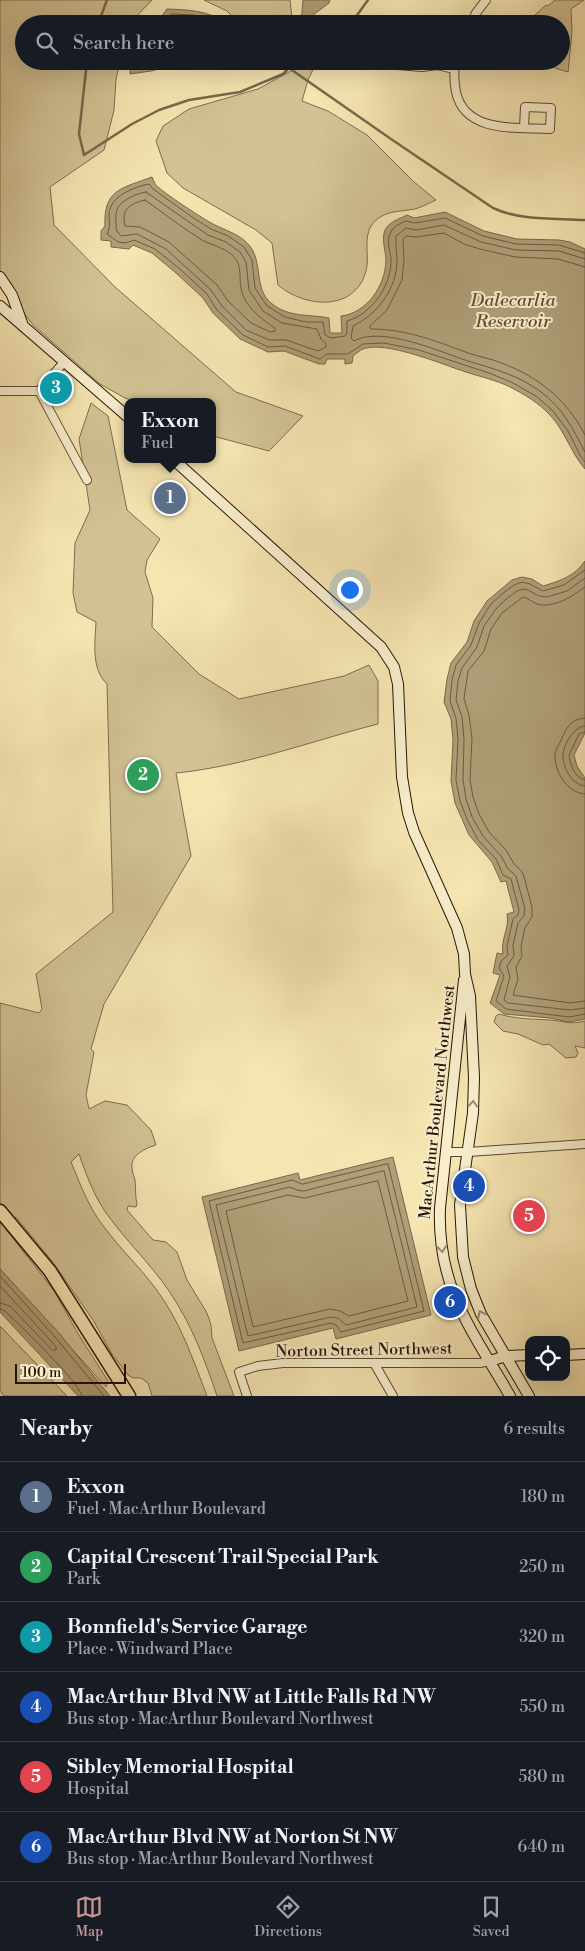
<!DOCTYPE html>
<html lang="en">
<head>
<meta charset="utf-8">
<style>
  :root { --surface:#171b24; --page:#242831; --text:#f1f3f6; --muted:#9ea1a6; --line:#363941; --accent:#c59692 }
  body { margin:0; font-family:"Libre Bodoni",serif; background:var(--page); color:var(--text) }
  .controls { position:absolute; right:15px; bottom:15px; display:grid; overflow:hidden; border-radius:10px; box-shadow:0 5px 20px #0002 }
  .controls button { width:45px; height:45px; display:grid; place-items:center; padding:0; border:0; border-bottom:1px solid var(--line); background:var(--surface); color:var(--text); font:25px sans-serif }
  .scale { position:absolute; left:15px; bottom:12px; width:111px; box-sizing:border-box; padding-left:5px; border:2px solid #281507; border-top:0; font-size:14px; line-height:18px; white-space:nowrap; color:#281507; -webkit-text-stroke:4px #f8eecc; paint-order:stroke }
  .you { position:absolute; left:349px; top:589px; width:18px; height:18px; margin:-12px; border:4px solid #fff; border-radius:50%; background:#1a73e8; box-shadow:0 0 0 8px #1a73e833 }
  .badge { display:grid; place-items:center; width:32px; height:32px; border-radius:50%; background:var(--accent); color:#fff; font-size:16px; font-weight:700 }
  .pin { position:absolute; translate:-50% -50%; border:2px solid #fff; box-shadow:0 1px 5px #0006 }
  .popup { position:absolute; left:124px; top:398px; width:92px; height:65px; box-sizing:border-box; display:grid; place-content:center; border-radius:10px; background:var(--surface); filter:drop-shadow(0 1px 4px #0005); font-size:16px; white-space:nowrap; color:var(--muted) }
  .popup b { font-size:19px; color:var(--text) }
  .popup::after { content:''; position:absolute; left:50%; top:100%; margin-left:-10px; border:10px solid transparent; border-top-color:var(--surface) }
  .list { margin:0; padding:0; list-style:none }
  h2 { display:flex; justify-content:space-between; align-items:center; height:65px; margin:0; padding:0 20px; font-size:21px }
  h2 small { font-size:16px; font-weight:400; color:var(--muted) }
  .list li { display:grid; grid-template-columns:32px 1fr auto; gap:15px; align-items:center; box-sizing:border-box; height:70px; padding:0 20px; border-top:1px solid var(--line) }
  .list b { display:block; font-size:19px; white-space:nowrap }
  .list p { margin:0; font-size:16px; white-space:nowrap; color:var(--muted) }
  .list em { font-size:16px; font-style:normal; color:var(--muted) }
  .icon { flex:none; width:28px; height:28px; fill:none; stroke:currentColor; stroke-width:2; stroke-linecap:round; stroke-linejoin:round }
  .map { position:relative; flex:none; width:585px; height:1396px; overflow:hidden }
  .search { position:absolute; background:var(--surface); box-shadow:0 5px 20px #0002; left:15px; right:15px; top:15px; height:55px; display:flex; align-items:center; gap:12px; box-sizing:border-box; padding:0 18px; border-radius:28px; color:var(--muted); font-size:19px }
  .sheet { height:485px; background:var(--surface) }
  nav { display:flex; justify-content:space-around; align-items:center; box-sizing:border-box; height:70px; border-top:1px solid var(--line); background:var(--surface); font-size:14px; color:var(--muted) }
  nav a { display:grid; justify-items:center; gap:2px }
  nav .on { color:var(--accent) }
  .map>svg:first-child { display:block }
  .green { fill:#d2c294; stroke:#7d6c4e }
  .water { fill:#af9e77; stroke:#79674a }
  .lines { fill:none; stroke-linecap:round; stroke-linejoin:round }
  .shore { stroke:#6c5a3f; stroke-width:1 }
  .stream { stroke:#79674a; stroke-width:2.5 }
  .minor-casing { stroke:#5b4932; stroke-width:10 }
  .secondary-casing { stroke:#281507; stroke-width:12 }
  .trunk-casing { stroke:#281507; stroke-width:15 }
  .minor { stroke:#f8eecc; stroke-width:8 }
  .secondary { stroke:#f8eecc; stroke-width:10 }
  .trunk { stroke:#f5e5b1; stroke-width:12 }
  .oneway { stroke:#9a8c73 }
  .labels { text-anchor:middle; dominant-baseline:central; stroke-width:4; stroke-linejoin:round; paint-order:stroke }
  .street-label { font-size:16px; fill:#281507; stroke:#f8eecc }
  .water-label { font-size:18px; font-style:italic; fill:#5e4c34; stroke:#f8eecc }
</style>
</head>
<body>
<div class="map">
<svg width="585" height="1396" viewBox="0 0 585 1396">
  <rect width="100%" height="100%" fill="#f5e5b1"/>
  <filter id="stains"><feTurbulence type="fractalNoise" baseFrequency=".004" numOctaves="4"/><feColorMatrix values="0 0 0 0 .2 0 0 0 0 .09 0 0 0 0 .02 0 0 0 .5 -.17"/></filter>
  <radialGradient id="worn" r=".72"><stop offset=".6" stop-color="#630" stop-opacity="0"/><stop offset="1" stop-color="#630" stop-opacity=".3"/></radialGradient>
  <path class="green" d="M0 0H152L129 24H24V61H120L116 79 114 110 104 150 50 187 54 225 115 287 236 392 303 416 269 451 213 436 212 402H137L125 398 100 384 33 325 23 312 7 281 0 271Z
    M204 0H290L292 18 286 24H240L227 11Z
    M555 0H584L571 9 572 32 568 72 533 61H561V24H525L546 5 548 6Z
    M309 61H317L308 80 302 101 328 111 367 135 413 181 436 200C429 203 422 207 415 209 399 212 382 210 371 226 363 240 370 257 366 271 355 312 305 308 278 285L272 243 256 230 183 188 167 173 156 141 163 126 189 109 258 89Z
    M91 403 108 416 127 510 160 539 147 560 145 572 153 598 152 627 199 674 239 699 344 676 369 665 378 681V724C311 741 246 766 176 773L191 856 104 1004 91 1049 94 1052 86 1095 89 1109 105 1101 127 1105 151 1130 156 1145C146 1148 130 1155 132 1168 132 1172 134 1176 135 1180 136 1189 135 1196 137 1204L136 1207 128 1206 127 1210 153 1240 166 1242 177 1252 187 1280 207 1313 211 1325 212 1338 234 1396H217C205 1360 191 1323 169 1291 150 1263 124 1239 104 1210 93 1193 86 1174 79 1154L71 1162C80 1184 89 1208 104 1227 120 1249 140 1267 156 1289 180 1321 193 1359 207 1396H152L148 1383 141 1378H133L128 1375 112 1354 93 1320 52 1261 16 1217 5 1228 55 1292 77 1332 108 1381 106 1387 0 1269V1003L39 1013 42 1009 36 974 113 912 107 684C91 669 95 642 96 622L77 612 73 593 75 543 90 510 79 439Z
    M499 1014C515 1019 533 1019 550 1020 564 1021 569 1025 585 1021V1048L575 1046 578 1053 576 1057 566 1058 549 1044 543 1045 518 1034 503 1031 494 1022 496 1016Z
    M0 1326 67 1396H4L0 1391Z"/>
  <path class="water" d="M303 0H330L329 3 301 24Z
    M167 9C187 10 210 10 226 24H156Z
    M131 61H190L151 71 130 74Z
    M152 177C153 179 154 182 155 184 159 190 206 221 215 225 227 231 239 234 248 244 264 261 253 288 271 303 289 318 309 314 329 318L330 333H342L341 316C367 313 385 286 386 261 386 251 381 240 385 230 389 222 399 219 407 215L414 218 445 212 484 231 517 239 559 240 570 242 585 249V469C571 453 565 431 550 415 539 403 524 394 510 387 496 380 481 377 466 372 444 365 385 340 363 349 360 350 356 354 353 356L352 363 345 364V359H327L325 364H319L284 351 268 352 240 339 213 313 203 298 176 273 152 253 133 245 129 249 111 247V241L101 240V231L105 226C103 189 123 188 152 177Z
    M585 561V733L574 755 577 766 585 778V1019L569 1022 550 1018 504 1014 490 1003 500 975 493 973 497 953 503 954C500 940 510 928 507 914L514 912 506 881 501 882 492 862 469 835 455 803 451 781 453 740 451 719 444 702 447 679 451 663 467 642 474 621 487 601 512 580 522 577 532 579 543 586C560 581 575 576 585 561Z
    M393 1157 431 1315 336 1339 333 1328 239 1351 202 1197 298 1173 300 1180Z
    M0 1269 59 1333 110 1396H78L0 1312Z"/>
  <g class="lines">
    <path class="shore" d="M162 24 171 14 194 15 218 24
      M146 192 189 222 208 235 226 242 240 252 246 262 249 290 263 311 282 323 317 329 321 339 326 344V347L318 351 286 340H269L246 330 222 306 211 290 166 249 137 234 121 236 116 230C117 225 115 220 116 214 117 201 135 194 146 192Z
      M145 200C164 213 182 228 202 240 213 246 227 248 235 258 242 266 239 279 241 288 244 306 261 319 275 328V331L270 332 251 323 228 301 217 285 169 242 140 227 125 226C121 209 129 204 145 200Z
      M585 253 559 245 516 244 483 236 445 218 415 223 406 221C401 223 394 226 391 232 386 240 390 250 391 259 392 285 372 314 347 321V333L345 336 331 338 325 335 323 322H306L285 317 267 306 255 288 252 260 244 247 228 236 211 229 192 217 153 189 149 184C134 187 110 196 109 214 109 221 111 227 107 234L118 242 126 243 134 240 155 249 180 269 207 294 217 310 243 335 268 347 285 346 320 359 327 354H348L363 344 384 343 419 350 489 373 511 382 536 396 553 411 568 431 580 455 585 462
      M585 259 559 251 516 250 481 242 444 225 416 230 406 228 396 236C395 244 397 251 397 260 397 288 378 314 353 326L351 338 354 341C383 325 442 353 471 362 495 369 520 376 541 392 562 407 573 429 585 452
      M585 267 558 259 515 257 480 249 464 244 444 233 416 237 406 236 403 239 404 260 402 280 387 310 369 327 371 329C407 329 438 342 471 354 478 356 486 358 493 360 533 373 566 397 585 435
      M585 570 564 585 543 591 530 584 522 582 514 585 502 594 491 604 479 623 471 645 456 665 452 680 450 701 456 718 458 739 456 780 460 801 467 819 478 840 496 859 503 875 511 879 519 910 518 915 513 919 507 946 508 955 501 961 499 968 504 976 496 1001 506 1009 569 1017 585 1014
      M585 578 567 591 547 597 539 596 528 590 523 589 517 591 506 599 496 609 484 626 477 647 462 668 458 681 456 700 462 717 464 739 463 780 466 799 472 817 483 836 501 856 508 869 516 876 525 909 524 916 518 923 513 945 514 956 507 966 510 977 504 1000 508 1003 570 1010 585 1008
      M585 587C573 596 553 609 537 604 532 602 528 598 523 597L502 613 491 629 484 651 468 671 464 699 469 715 472 738 470 780 473 797 479 814 489 832 506 850 514 864 523 873 532 907V917L525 928 521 946 522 956 516 967 518 979 513 995 570 1003 585 1001
      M585 718C571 719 566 728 561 740 559 745 556 749 555 754 554 771 567 793 585 794
      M585 726C574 726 563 745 563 756 563 768 572 785 585 786
      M585 732 579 734 569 755C570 765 575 778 585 780
      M388 1164 424 1311 341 1332 336 1325 331 1323 243 1343 209 1201 292 1180 302 1184Z
      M384 1171 417 1307 346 1325 338 1318 331 1317 248 1336 216 1205 290 1187 297 1190 303 1191Z
      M378 1181 408 1301 349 1316 340 1311 330 1309 253 1327 226 1211 288 1195 304 1198Z
      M0 1276 55 1337 104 1396
      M0 1286 51 1341 56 1347V1350H52L10 1306 0 1303
      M0 1309 5 1311C18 1323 81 1384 82 1396"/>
    <path class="stream" d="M98 24 107 0
      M349 24 355 18 368 0
      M87 61 79 134 84 155 132 124 159 110 189 100 240 92 283 74 296 61
      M289 68 391 139 493 208C521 221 555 218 585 220"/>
    <g class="minor-casing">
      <path id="minor" d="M471 24 476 13 486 0
        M399 61 397 65 422 67 437 65 454 69
        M456 61C453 72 454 81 456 92 465 134 518 127 550 129L551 108 525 107 524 128
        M0 391H39
        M39 391 87 480
        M39 391 64 362
        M447 1152H468L585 1144
        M374 1363 393 1396
        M247 1396 239 1372 258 1366 283 1363H480L490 1361"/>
    </g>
    <g class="secondary-casing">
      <path id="secondary" d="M0 277 12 295 22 323
        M0 306 128 417
        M173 459 381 647 394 667 398 684 402 777 408 813 414 832 457 928 464 954 465 974 470 996 474 1077 473 1113 460 1205 463 1257 471 1289 481 1314 529 1396
        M464 980 440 1208C437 1288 472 1330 510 1396
        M566 1355 585 1354
        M490 1361 506 1356 529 1355"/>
    </g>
    <g class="trunk-casing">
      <path id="trunk" d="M0 1211 50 1271 129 1396"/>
    </g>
    <use href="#minor" class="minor"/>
    <use href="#secondary" class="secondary"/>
    <use href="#trunk" class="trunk"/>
  </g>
  <defs><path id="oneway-chevron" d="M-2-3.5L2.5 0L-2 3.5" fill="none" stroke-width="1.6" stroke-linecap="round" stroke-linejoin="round" transform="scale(1.25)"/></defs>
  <g class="oneway">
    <use href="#oneway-chevron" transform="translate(473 1104) rotate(-87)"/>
    <use href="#oneway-chevron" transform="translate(442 1249) rotate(83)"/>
    <use href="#oneway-chevron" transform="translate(481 1314) rotate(-116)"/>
  </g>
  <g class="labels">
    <g class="street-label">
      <text transform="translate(437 1102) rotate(-84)">MacArthur Boulevard Northwest</text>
      <text transform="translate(364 1350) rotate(-1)">Norton Street Northwest</text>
    </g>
    <g class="water-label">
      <text x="513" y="300">Dalecarlia<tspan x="513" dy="21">Reservoir</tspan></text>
    </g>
  </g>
  <rect width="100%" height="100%" filter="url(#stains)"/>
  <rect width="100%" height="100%" fill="url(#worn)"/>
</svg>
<div class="controls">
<button><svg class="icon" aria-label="locate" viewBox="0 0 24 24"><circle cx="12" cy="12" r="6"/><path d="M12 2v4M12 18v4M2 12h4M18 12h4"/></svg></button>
</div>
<div class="scale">100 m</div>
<div class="you"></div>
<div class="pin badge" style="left:170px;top:498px;background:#5c6f8a">1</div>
<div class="popup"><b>Exxon</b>Fuel</div>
<div class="pin badge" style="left:143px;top:775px;background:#2e9e5b">2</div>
<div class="pin badge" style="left:56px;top:388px;background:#0f9aa8">3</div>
<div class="pin badge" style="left:469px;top:1186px;background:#1a4fb4">4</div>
<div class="pin badge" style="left:529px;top:1216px;background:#e0444e">5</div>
<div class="pin badge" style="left:450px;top:1302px;background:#1a4fb4">6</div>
<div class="search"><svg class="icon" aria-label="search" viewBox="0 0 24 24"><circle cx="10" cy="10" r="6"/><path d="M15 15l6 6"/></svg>Search here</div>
</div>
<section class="sheet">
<h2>Nearby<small>6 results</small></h2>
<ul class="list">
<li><span class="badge" style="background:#5c6f8a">1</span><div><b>Exxon</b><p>Fuel · MacArthur Boulevard</p></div><em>180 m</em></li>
<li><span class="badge" style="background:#2e9e5b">2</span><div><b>Capital Crescent Trail Special Park</b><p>Park</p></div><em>250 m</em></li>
<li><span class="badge" style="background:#0f9aa8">3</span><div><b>Bonnfield's Service Garage</b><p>Place · Windward Place</p></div><em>320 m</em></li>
<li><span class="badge" style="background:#1a4fb4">4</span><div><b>MacArthur Blvd NW at Little Falls Rd NW</b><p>Bus stop · MacArthur Boulevard Northwest</p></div><em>550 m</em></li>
<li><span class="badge" style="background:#e0444e">5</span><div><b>Sibley Memorial Hospital</b><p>Hospital</p></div><em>580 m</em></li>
<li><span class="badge" style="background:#1a4fb4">6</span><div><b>MacArthur Blvd NW at Norton St NW</b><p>Bus stop · MacArthur Boulevard Northwest</p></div><em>640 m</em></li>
</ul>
</section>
<nav>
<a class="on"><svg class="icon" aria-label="map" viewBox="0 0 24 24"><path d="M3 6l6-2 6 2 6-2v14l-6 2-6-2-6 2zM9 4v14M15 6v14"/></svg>Map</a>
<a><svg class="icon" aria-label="directions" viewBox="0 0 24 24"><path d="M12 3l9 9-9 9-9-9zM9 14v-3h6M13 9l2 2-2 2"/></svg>Directions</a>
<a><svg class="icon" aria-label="saved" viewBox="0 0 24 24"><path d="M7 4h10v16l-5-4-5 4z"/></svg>Saved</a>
</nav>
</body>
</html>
